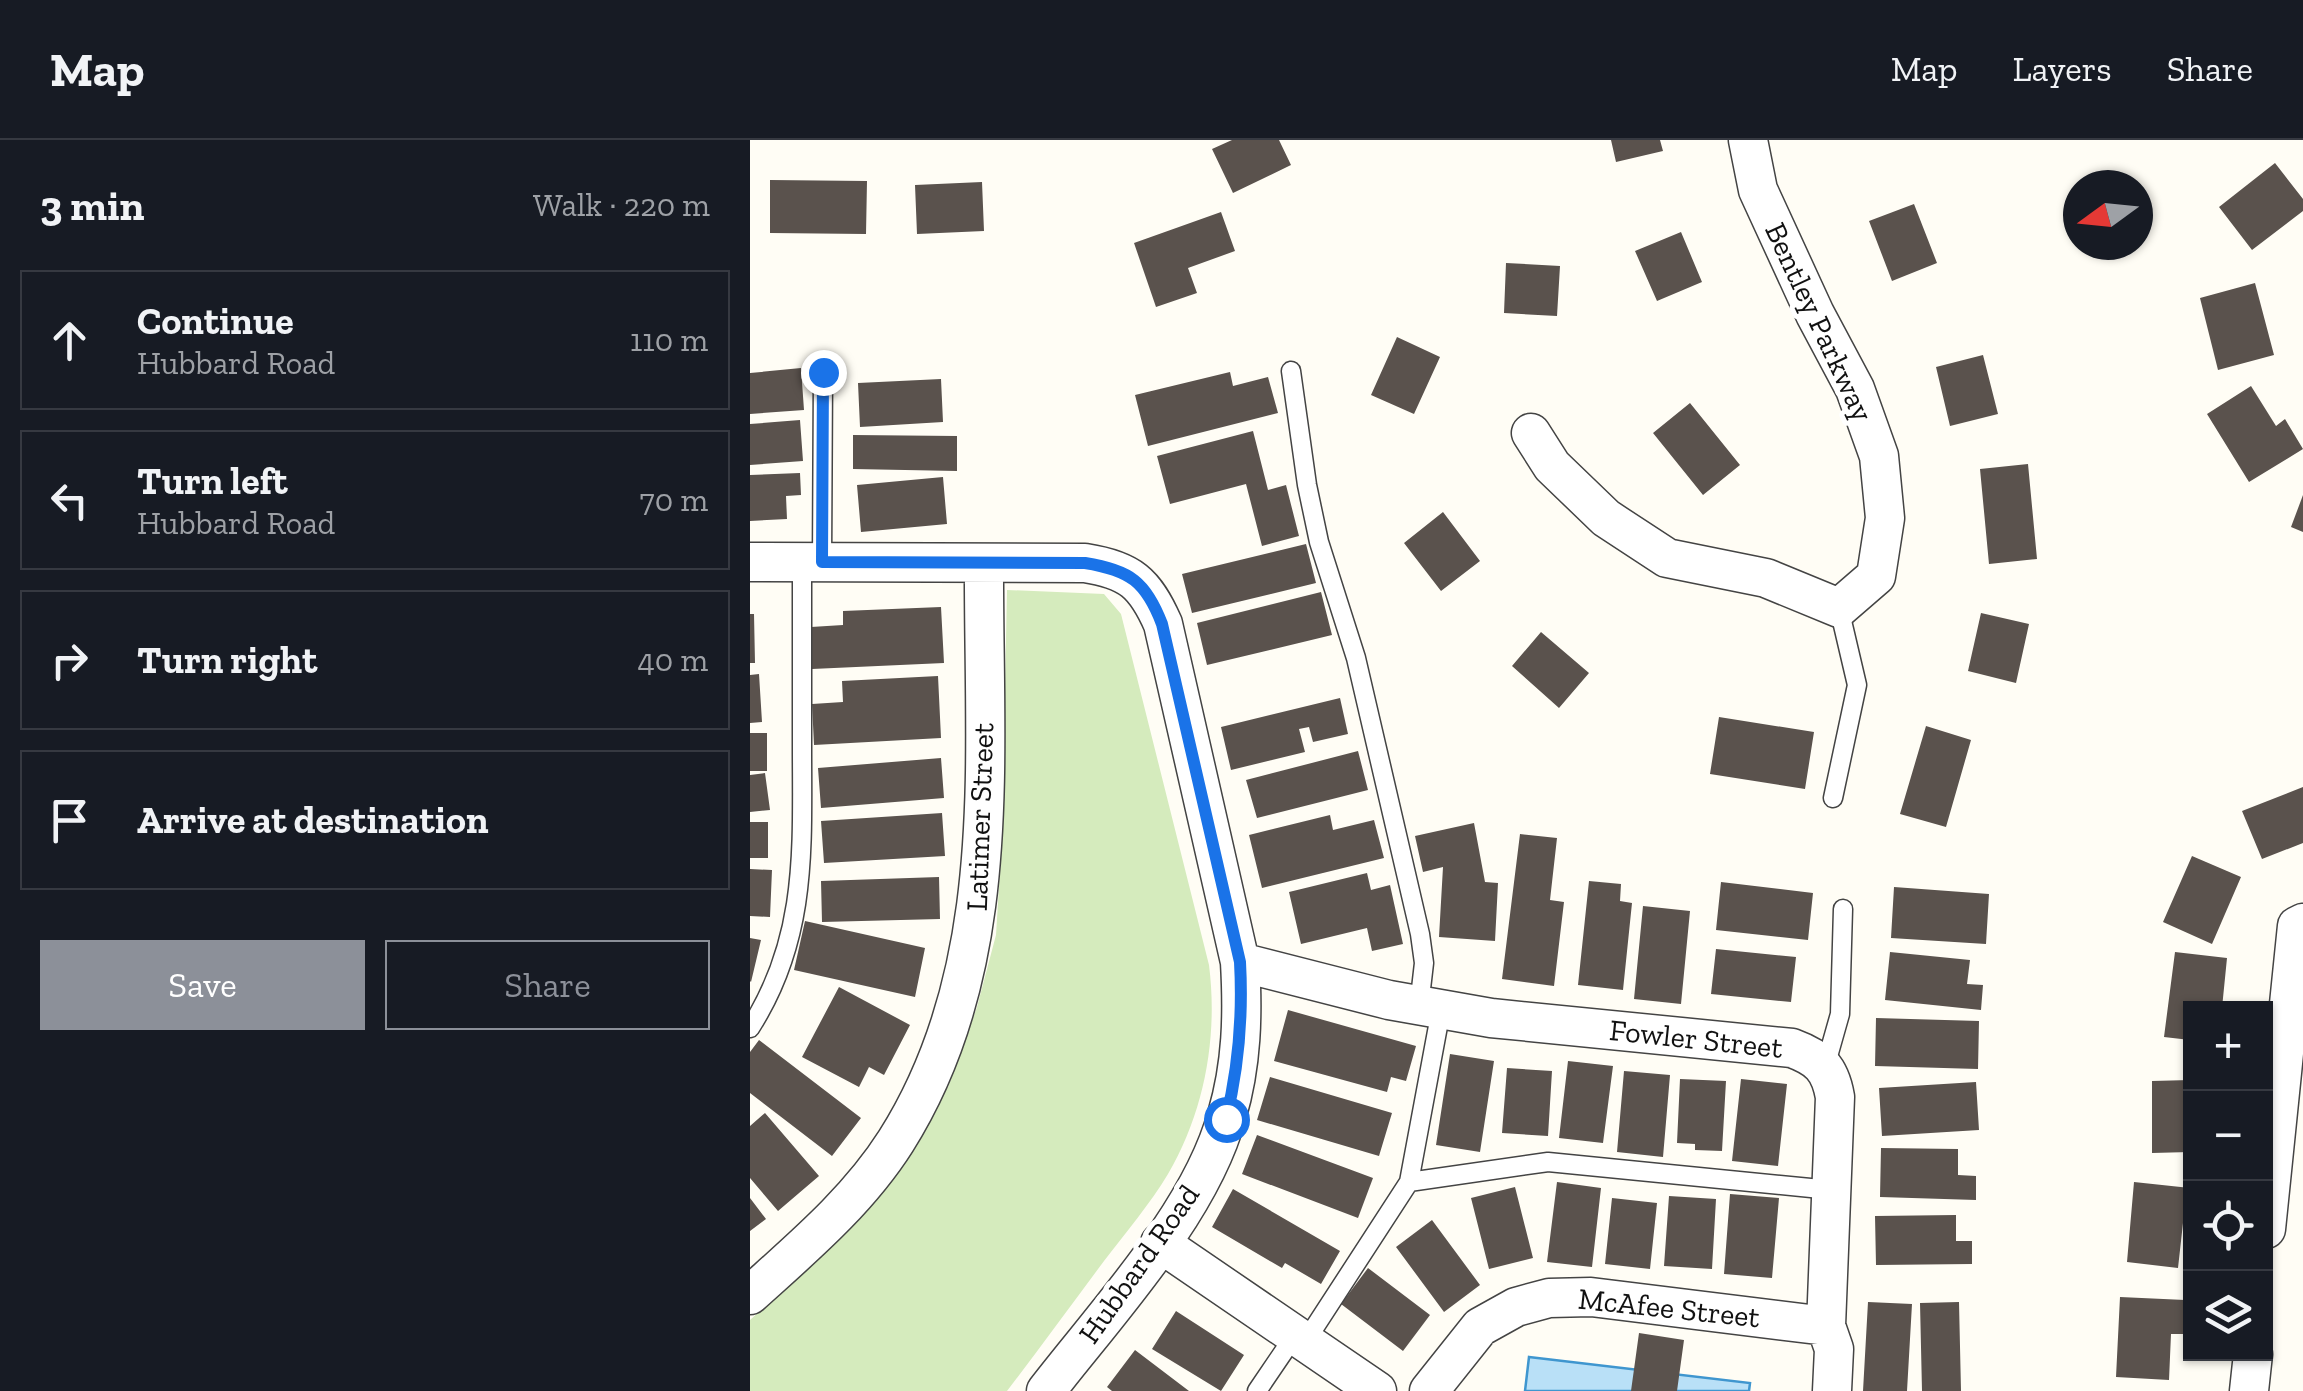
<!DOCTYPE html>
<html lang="en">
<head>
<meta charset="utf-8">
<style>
  :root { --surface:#171b24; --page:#242831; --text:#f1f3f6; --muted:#9ea1a6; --line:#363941; --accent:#8c9099 }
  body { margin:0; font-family:"Zilla Slab",serif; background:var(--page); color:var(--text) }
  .controls { position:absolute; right:30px; bottom:30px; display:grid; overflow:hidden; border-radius:0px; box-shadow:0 2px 8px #0004 }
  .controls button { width:90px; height:90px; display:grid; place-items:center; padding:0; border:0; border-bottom:2px solid var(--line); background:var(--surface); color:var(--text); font:50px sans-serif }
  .compass { position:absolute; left:1313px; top:30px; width:90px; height:90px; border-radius:50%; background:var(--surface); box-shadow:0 2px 8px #0004; rotate:255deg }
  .stop { position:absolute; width:30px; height:30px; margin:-22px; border:8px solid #1a73e8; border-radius:50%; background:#fff }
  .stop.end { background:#1a73e8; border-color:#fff; box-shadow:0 2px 10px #0008 }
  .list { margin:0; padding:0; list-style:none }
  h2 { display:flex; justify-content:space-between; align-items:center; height:130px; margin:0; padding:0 40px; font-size:42px }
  h2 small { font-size:32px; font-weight:400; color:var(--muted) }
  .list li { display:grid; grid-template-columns:65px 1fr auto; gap:30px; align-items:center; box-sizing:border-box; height:140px; margin:0 20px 20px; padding:0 20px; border:2px solid var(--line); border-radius:0px }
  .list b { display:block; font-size:38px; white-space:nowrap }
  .list p { margin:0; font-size:32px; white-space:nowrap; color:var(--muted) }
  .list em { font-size:32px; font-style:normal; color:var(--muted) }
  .actions { display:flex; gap:20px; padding:30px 40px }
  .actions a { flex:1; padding:22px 0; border:2px solid var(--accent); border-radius:0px; text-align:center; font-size:35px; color:var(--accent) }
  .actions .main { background:var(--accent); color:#fff }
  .icon { flex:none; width:55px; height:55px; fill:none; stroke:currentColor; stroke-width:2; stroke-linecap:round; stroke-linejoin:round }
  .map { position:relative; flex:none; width:1553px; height:1251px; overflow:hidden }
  header { display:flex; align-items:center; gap:60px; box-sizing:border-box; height:140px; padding:0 50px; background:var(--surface); border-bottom:2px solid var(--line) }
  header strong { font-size:48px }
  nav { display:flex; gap:55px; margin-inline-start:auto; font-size:35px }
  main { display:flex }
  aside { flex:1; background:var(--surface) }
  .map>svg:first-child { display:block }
  .green { fill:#d5ebbd }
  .water { fill:#b9e0f7; stroke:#3f96cf; stroke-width:2.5 }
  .building { fill:#5a524d }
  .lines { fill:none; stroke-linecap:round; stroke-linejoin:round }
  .lane-casing { stroke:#444; stroke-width:21 }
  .street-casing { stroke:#444; stroke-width:41 }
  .lane { stroke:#fff; stroke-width:18 }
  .street { stroke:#fff; stroke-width:38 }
  .route { stroke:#1a73e8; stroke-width:12 }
  .labels { text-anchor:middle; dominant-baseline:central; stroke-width:10; stroke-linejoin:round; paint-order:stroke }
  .street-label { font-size:30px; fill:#111; stroke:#fff }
</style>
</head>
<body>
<header>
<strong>Map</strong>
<nav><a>Map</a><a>Layers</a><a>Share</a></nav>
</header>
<main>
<aside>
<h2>3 min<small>Walk · 220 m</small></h2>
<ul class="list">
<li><svg class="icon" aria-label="ahead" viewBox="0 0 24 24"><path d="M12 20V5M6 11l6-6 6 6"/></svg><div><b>Continue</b><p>Hubbard Road</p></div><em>110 m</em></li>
<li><svg class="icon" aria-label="left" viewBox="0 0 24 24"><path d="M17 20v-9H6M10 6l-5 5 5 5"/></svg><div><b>Turn left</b><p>Hubbard Road</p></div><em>70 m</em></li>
<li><svg class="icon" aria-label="right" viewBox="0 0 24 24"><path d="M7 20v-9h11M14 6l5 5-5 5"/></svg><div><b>Turn right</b></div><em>40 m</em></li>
<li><svg class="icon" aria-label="arrive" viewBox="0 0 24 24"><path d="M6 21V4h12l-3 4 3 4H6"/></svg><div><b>Arrive at destination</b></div></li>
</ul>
<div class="actions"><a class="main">Save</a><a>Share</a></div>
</aside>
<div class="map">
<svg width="1553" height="1251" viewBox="0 0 1553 1251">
  <rect width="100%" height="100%" fill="#fffdf5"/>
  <path class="green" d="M257 450 354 454 371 474 459 825C468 896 455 971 418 1034 400 1064 376 1092 354 1121 322 1164 290 1208 257 1251H0V1180L61 1124 143 1037 198 947 227 867 246 795 252 697Z"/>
  <path class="water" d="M779 1217 1000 1243 999 1251H775Z"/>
  <path class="building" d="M482 0H529L541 25 483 53 462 9Z
    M861 0H910L913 11 866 22Z
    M1525 23 1553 59V71L1502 110 1469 67Z
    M20 40 117 41 116 94 20 93Z
    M232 42 234 91 167 94 165 45Z
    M1164 64 1187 123 1142 141 1119 81Z
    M471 72 485 111 438 128 447 153 406 167 384 103Z
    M931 92 952 142 907 161 885 111Z
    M756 123 810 126 807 176 754 173Z
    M1505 143 1524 215 1468 230 1450 158Z
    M647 197 690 217 664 274 621 255Z
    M1233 215 1248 274 1200 286 1186 227Z
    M51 228 54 270 0 274V233Z
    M480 232 483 246 518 237 528 273 398 306 385 255Z
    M191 239 193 282 110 287 108 243Z
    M1501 246 1526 286 1535 279 1553 309 1499 342 1457 274Z
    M940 263 990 325 953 355 903 293Z
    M50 280 53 321 0 325V284Z
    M503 291 518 350 536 345 549 396 512 406 496 344 420 364 407 316Z
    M103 295 207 296V331L103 329Z
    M1278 324 1287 419 1239 424 1230 329Z
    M50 333 51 355 36 356 37 379 0 381V335Z
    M193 337 197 384 111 392 107 345Z
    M1553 355V392L1541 387Z
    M693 372 730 421 691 451 654 403Z
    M556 404 566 443 442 473 432 434Z
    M571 452 582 495 457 525 447 483Z
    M191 467 194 523 62 529 61 487 93 485V471Z
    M1231 473 1279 484 1266 543 1218 531Z
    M0 474H4L5 523H0Z
    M791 492 839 533 809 568 762 526Z
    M9 534 12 582 0 583V535Z
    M188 536 191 598 64 605 62 564 93 562 92 541Z
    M590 558 598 594 563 602 559 587 549 589 555 612 481 630 471 587Z
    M969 577 1064 592 1055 649 960 634Z
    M1176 586 1221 600 1196 687 1150 674Z
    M0 593H17V631H0Z
    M608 611 618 650 507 678 496 640Z
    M191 618 194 658 71 668 68 628Z
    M15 633 20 670 0 672V635Z
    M1553 647V703L1512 719 1492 671Z
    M192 673 195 716 74 723 71 681Z
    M580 675 583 690 624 680 634 718 512 748 499 695Z
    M0 682H18V718H0Z
    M724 683 735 742 748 743 745 801 689 797 693 727 673 732 665 696Z
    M770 694 807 698 800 760 814 762 804 846 752 839Z
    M1442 716 1491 737 1462 804 1413 782Z
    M0 729 22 730 20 777 0 776Z
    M617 733 621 750 640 745 653 804 622 811 617 788 551 804 539 752Z
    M189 737 190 779 72 782 71 741Z
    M839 741 871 744 870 761 882 763 873 850 828 845Z
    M971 742 1063 753 1058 800 966 790Z
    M1144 747 1239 754 1236 804 1141 798Z
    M893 766 940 771 931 864 884 859Z
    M55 781 175 808 165 857 44 830Z
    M0 798 11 800 1 842 0 841Z
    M966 809 1046 817 1041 862 961 854Z
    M1140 812 1220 820 1217 844 1233 845 1231 870 1135 860Z
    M1425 812 1477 818 1472 868H1440V900L1414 897Z
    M89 847 160 885 134 935 119 927 109 947 52 917Z
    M538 870 666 906 656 941 641 937 637 952 524 921Z
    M1126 878 1229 881 1228 929 1125 926Z
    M9 900 111 978 82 1016 0 953V912Z
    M700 914 744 921 730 1012 686 1005Z
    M818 921 863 926 853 1003 809 998Z
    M757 928 802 931 798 996 752 993Z
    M874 931 920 935 913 1017 867 1012Z
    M520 937 642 973 629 1016 507 980Z
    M930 939 976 941 972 1011 945 1010V1004L927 1003Z
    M991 939 1037 944 1028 1026 982 1021Z
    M1440 940V1012L1402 1013V941Z
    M1226 942 1229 990 1132 996 1129 948Z
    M15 973 69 1036 28 1071 0 1038V986Z
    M507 995 623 1038 608 1078 492 1034Z
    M1131 1008 1208 1009V1035L1226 1036V1060L1130 1057Z
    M807 1042 851 1048 842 1127 797 1122Z
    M1384 1042 1440 1048V1084L1433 1083 1428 1128 1377 1122Z
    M765 1047 783 1118 739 1129 721 1058Z
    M483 1049 590 1111 571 1144 535 1123 532 1128 462 1087Z
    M980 1054 1029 1058 1022 1138 974 1134Z
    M919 1056 966 1059 962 1129 914 1126Z
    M0 1058 16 1079 0 1091Z
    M862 1058 907 1063 900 1129 855 1124Z
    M1206 1075V1101H1222V1124L1126 1125 1125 1076Z
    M682 1080 730 1145 694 1172 646 1107Z
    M618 1128 680 1175 653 1211 591 1164Z
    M1370 1157 1435 1160 1433 1194H1421L1419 1240 1366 1237Z
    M1118 1162 1162 1164 1157 1251H1113Z
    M1209 1162 1211 1251H1172L1170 1163Z
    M426 1171 494 1215 471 1251 402 1209Z
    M889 1193 934 1200 927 1251H881Z
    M385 1210 439 1251H362L357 1247Z"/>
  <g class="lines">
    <g class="lane-casing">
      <path id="lane" d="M541 231 557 345 569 402 606 518 670 794 674 823 669 866
        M72 423 73 232
        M1083 658 1107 545 1089 468
        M0 888C58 798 52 708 52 607 52 545 52 484 52 422
        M1075 927 1090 874 1093 769
        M659 1042 798 1022 1081 1050
        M555 1202 659 1042 691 870
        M507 1251 545 1195"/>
    </g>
    <g class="street-casing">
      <path id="street" d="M781 293 802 326 856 378 917 418 1016 438 1089 468 1126 436 1135 378 1129 316 1105 249 1065 174 1008 50 998 0
        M0 422 335 423C380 430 395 443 413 484L490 822C493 875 492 924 477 975 451 1072 357 1172 296 1251
        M490 822 639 860 741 878 1042 908C1069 918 1080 928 1085 957L1076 1186 1084 1209 1082 1251
        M1516 1089 1547 786 1553 783
        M410 1103 627 1251
        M0 1155C52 1108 108 1061 146 1001 256 827 233 620 234 423
        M679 1251 730 1187 766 1167 799 1158 841 1157 1076 1186
        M1499 1251 1503 1214"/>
    </g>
    <use href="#lane" class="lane"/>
    <use href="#street" class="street"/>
  </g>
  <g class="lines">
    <path class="route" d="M73 232 72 422 335 423C380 430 396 442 412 484L490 822C493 877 489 926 476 979"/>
  </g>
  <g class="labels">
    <g class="street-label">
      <text transform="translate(1069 182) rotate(65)">Bentley Parkway</text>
      <text transform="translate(230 677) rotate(-88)">Latimer Street</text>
      <text transform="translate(946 899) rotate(6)">Fowler Street</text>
      <text transform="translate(389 1124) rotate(-55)">Hubbard Road</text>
      <text transform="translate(919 1168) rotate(6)">McAfee Street</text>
    </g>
  </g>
</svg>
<div class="controls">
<button>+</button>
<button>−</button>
<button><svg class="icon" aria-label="locate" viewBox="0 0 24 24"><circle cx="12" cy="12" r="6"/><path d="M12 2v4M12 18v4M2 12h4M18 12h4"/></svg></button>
<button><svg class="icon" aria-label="layers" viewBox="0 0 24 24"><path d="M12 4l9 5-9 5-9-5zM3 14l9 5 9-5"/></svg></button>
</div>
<svg class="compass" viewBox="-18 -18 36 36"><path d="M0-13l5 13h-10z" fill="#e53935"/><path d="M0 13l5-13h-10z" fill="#9ea1a6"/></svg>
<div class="stop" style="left:476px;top:979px"></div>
<div class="stop end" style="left:73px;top:232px"></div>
</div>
</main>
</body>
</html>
